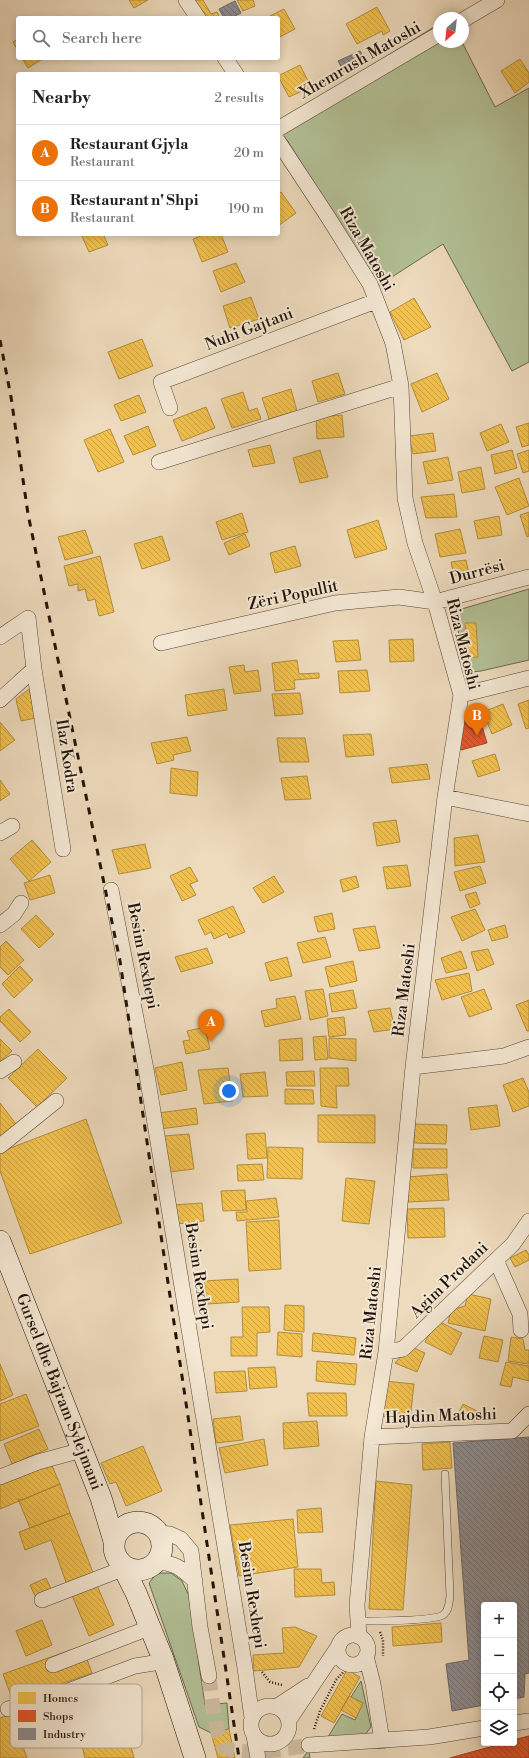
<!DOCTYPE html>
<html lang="en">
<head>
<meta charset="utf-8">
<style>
  :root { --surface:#fff; --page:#f6f6f6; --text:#202124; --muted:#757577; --line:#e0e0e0; --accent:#111827 }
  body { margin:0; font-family:"Libre Bodoni",serif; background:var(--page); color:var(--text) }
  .controls { position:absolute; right:12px; bottom:12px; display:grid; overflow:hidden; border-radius:4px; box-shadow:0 2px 10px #0003 }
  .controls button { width:36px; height:36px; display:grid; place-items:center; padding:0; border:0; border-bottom:1px solid var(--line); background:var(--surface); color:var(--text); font:20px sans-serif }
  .compass { position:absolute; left:433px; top:12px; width:36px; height:36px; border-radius:50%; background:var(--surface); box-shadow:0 2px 10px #0003; rotate:207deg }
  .you { position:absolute; left:229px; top:1091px; width:14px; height:14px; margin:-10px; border:3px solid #fff; border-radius:50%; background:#1a73e8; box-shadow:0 0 0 6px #1a73e833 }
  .badge { display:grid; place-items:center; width:26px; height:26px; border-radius:50%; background:var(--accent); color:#fff; font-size:13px; font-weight:700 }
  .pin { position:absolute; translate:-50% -33px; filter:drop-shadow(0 1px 2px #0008) }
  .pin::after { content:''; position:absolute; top:21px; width:14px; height:12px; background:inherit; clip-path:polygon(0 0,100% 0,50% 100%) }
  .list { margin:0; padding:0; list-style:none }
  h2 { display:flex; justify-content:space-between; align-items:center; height:52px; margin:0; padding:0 16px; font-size:17px }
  h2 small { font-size:13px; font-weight:400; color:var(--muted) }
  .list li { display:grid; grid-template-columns:26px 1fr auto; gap:12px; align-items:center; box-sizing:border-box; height:56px; padding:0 16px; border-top:1px solid var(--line) }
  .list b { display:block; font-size:15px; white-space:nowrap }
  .list p { margin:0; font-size:13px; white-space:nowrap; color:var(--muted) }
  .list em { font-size:13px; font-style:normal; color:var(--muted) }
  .icon { flex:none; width:22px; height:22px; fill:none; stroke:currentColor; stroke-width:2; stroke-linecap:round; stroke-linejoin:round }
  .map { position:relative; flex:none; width:529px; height:1758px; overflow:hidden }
  .search { position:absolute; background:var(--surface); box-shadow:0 2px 10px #0003; left:16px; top:16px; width:264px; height:44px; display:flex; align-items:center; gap:10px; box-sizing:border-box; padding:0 14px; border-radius:4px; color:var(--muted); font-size:15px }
  .panel { position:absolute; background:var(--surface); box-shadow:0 2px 10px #0003; left:16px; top:72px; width:264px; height:164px; border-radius:4px }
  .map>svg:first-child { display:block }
  .grass { fill:#b3c196; stroke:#6a6a50 }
  .homes { fill:url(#homes-back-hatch); stroke:#b38d3a }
  .shops { fill:url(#shops-back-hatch); stroke:#a94324 }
  .industry { fill:url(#industry-back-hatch); stroke:#6c696a }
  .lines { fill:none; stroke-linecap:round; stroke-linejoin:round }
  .street-tunnel { stroke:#cfbda2; stroke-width:15; stroke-dasharray:15 8; stroke-linecap:butt }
  .lane-casing { stroke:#544638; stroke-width:8 }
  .street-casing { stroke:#544638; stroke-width:16 }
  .secondary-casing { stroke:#20140b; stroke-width:22 }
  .path { stroke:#20140b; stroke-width:2.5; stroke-dasharray:1 2; stroke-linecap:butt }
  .lane { stroke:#f4e8d4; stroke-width:7 }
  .street { stroke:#f4e8d4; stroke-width:15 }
  .secondary { stroke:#f4e8d4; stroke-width:21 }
  .rail { stroke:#20140b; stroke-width:3; stroke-dasharray:7 7; stroke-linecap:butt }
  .labels { text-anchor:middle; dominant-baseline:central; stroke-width:4; stroke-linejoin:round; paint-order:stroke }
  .street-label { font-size:16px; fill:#20140b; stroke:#f4e8d4 }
  .key { fill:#f4e8d4; stroke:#b4a898; stroke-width:1 }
  .key-label { font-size:11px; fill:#20140b }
</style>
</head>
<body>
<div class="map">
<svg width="529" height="1758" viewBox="0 0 529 1758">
  <defs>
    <pattern id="homes-back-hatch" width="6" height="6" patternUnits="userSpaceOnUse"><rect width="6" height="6" fill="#f2c14e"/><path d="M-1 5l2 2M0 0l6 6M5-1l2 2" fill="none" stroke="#cfa543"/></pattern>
    <pattern id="shops-back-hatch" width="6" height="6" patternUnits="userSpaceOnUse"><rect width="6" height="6" fill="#e4572e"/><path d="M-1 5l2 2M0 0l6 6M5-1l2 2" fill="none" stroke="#b84725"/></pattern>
    <pattern id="industry-back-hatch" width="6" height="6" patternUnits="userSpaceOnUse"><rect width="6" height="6" fill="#8d8d92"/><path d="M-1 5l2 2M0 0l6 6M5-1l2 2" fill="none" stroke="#737275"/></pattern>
  </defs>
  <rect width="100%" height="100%" fill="#eedbbd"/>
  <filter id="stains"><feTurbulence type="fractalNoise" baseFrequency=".005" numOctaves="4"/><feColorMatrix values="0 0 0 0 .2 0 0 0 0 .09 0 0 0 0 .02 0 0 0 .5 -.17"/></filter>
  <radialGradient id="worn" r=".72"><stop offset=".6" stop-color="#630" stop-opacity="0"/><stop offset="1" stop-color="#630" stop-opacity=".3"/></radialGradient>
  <path class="grass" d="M439 24V42H462L495 107 529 88V362L512 371 443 244 378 286 287 140 278 131V123Z
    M529 589V660L481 671 465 673 455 611Z
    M157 1573H171L182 1581 189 1596 205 1705 227 1703 229 1729 211 1733 199 1727 149 1583Z
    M361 1681 371 1727 358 1744 309 1752 310 1758H303L308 1751 328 1737 342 1714 355 1720 363 1703 351 1697Z"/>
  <path class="homes" d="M129 0H148L134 8Z
    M191 0H203L211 14 217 12 220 18H202Z
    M237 0H253L255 6 243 11Z
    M377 7 390 31 383 35 382 31 357 44 346 24Z
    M284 9 295 29 278 38V18H266Z
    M18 39V51L13 42Z
    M22 58H44L28 68Z
    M520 59 529 73V82L515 93 501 71Z
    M300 65 311 87 289 97 278 76Z
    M281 192 296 213 278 226V194Z
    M81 234H103L108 245 89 252Z
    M205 234H221L228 252 202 262 193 239Z
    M236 263 245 282 221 292 213 271Z
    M251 297 259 319 230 328 223 306Z
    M414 298 431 327 404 340 390 312Z
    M142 339 153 366 119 379 108 352Z
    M338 373 345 394 318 402 312 381Z
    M437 373 449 399 422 412 411 384Z
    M291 389 297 411 269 419 262 398Z
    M243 392 249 411 257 408 261 419 232 428 221 399Z
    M139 395 146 412 121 421 114 405Z
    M206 407 215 428 182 441 173 420Z
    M342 415 344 437 317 439 316 417Z
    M529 423V445L522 447 516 427Z
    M501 424 509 442 487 451 480 433Z
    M148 426 156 446 133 455 124 436Z
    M110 429 124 462 98 472 84 440Z
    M433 433 436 451 413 454 409 436Z
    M270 445 275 463 253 467 248 450Z
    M320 450 328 477 300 483 293 458Z
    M512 450 517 468 495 474 491 455Z
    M529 450V471L523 473 517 454Z
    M448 457 453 480 428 484 423 462Z
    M481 467 485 489 462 493 458 472Z
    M519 478 529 506 507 515 495 487Z
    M454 494 457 517 426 518 421 497Z
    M529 512V536L527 537 520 515Z
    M242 513 248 532 222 540 216 522Z
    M499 516 502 535 478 539 474 521Z
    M378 520 387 549 355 558 347 530Z
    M460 529 466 553 440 557 435 534Z
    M85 530 93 553 65 560 58 537Z
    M245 534 250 546 229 555 224 543Z
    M162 536 170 560 142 569 134 544Z
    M295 546 301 566 275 573 270 553Z
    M100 556 114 612 99 616 95 599 88 601 85 589 78 591V584L69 586 64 566Z
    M466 560 469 574 454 576 451 562Z
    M465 623H476L478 657 467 658Z
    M413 639 414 661 390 662 389 640Z
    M358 640 361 660 336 662 333 641Z
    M297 660 299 674 319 673V678L294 680 295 689 275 691 272 663Z
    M244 665 245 672 258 670 261 691 234 694 229 667Z
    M367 670 370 691 340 693 338 671Z
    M29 689 36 718 21 721 16 699Z
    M224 689 227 710 188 716 185 695Z
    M300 693 303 714 275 716 272 694Z
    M529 700V728L526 729 518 704Z
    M503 704 512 725 492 734 483 712Z
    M0 722 15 740 0 751Z
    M371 734 374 755 346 757 343 735Z
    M187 737 191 751 173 755 174 760 157 764 151 743Z
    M277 738H305L309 762H280Z
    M495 754 500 770 478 777 472 761Z
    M427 764 430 779 392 783 389 768Z
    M171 768 198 772 197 796 170 793Z
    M307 776 311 799 285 800 281 778Z
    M0 780 10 794 0 801Z
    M396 820 400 842 377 846 373 823Z
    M478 835 485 862 455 866 454 838Z
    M32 840 51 862 29 881 10 859Z
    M145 844 151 868 119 874 112 850Z
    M407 865 411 886 387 889 383 867Z
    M480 866 486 883 460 891 454 872Z
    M190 867 198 881 190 884 196 895 182 901 170 876Z
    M50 875 55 893 30 900 24 883Z
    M274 876 284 892 263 903 253 888Z
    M356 876 359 887 343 892 340 880Z
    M476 892 480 904 470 908 465 895Z
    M233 906 245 932 229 938 227 933 214 939 211 932 205 935 198 920Z
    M475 909 485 930 462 941 451 917Z
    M332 913 335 929 318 932 314 917Z
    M36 915 54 934 39 948 21 929Z
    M505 925 508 937 492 941 488 930Z
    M375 926 380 948 359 951 353 929Z
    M325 937 331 957 303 963 297 943Z
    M6 941 24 960 8 975 0 967V947Z
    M207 948 213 963 181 972 175 957Z
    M488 949 494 964 477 971 471 952Z
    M461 951 467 968 446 973 441 958Z
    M287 957 292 976 270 981 265 963Z
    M353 961 357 981 330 987 325 967Z
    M20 966 33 980 14 998 2 984Z
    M469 973 472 991 442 1000 435 980Z
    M323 989 328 1016 310 1020 305 991Z
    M484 989 492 1009 469 1017 461 997Z
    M353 990 357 1008 332 1012 329 994Z
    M295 996 301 1019 265 1027 261 1011 277 1008 276 999Z
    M529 1000V1031H527L516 1005Z
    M390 1008 395 1029 374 1032 368 1011Z
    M9 1009 31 1032 20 1042 0 1021V1017Z
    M344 1017 346 1035 329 1037 327 1019Z
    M205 1027 210 1049 186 1054 183 1041 190 1040 187 1031Z
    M326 1036 328 1059 315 1060 313 1037Z
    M302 1038 303 1060 280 1061 279 1040Z
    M329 1038 356 1039V1061L329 1058Z
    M0 1039 12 1051 1 1061 0 1060Z
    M38 1049 67 1078 37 1107 8 1078Z
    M182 1062 187 1090 161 1095 155 1068Z
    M228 1068 233 1101 204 1104 198 1070Z
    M320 1068H348L349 1086H336L337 1108 321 1106Z
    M314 1071 315 1086H287L286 1072Z
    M265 1072 268 1096 243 1097 240 1074Z
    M523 1078 529 1092V1106L513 1112 503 1085Z
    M285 1089 313 1090 314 1104H285Z
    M0 1103 19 1128 0 1142Z
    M497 1105 500 1126 471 1130 468 1108Z
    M196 1108 198 1124 160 1129 158 1113Z
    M318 1115H375V1143L318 1142Z
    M86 1119 122 1223 30 1254 0 1171V1152Z
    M415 1124 447 1125 446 1144 414 1143Z
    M265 1133 267 1158 248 1159 246 1134Z
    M189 1134 194 1169 169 1172 164 1136Z
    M268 1147 303 1148 302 1179 267 1178Z
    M413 1149H447V1168H413Z
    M262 1164 264 1180 238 1181 237 1165Z
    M447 1174 449 1200 408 1202 407 1177Z
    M346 1178 375 1181 369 1224 342 1221Z
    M245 1190 246 1210 223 1211 221 1191Z
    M276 1198 279 1217 237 1221 236 1212H247L246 1201Z
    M202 1203 204 1221 176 1224 173 1205Z
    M444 1208 445 1237 408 1238 407 1209Z
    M279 1220 281 1269 249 1271 246 1222Z
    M526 1250 529 1255V1260L515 1267 510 1258Z
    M238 1279 239 1302 207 1304 204 1281Z
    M468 1294 491 1299 485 1331 448 1323 451 1310 465 1306Z
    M285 1305 304 1306V1332L284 1330Z
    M242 1307H269L270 1332 257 1333V1356H231V1337H243Z
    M436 1320 462 1333 451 1355 425 1342Z
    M278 1332 302 1334V1357L277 1355Z
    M313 1333 356 1338 354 1355 312 1351Z
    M484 1336 503 1340 498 1362 479 1358Z
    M511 1337 523 1339 525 1350H529V1364L508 1361Z
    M410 1346 425 1353 417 1372 395 1363Z
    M317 1361 357 1364 355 1385 316 1381Z
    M506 1362 529 1366V1381L513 1377 511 1387 500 1385Z
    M0 1364 13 1395 0 1401Z
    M275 1367 277 1387 250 1389 248 1368Z
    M245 1371 247 1391 216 1393 214 1372Z
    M385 1381 414 1384 410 1420 381 1416Z
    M307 1393H346L347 1416H309Z
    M26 1394 39 1426 0 1441V1404Z
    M463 1404 479 1412 475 1422 458 1414Z
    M240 1416 243 1440 216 1443 213 1419Z
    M317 1421 319 1446 284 1449 283 1423Z
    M39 1429 48 1449 12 1464 4 1444Z
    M264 1439 268 1465 225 1473 219 1448Z
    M450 1442 452 1468 423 1470 422 1444Z
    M143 1446 162 1491 126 1506 116 1482 110 1484 101 1463Z
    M49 1459 60 1484 0 1509V1480Z
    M376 1481 412 1485 403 1610 369 1609Z
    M60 1484 70 1513 30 1528 18 1499 22 1500Z
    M321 1508 323 1532 298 1533 297 1510Z
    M70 1513 94 1575 67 1585 51 1540 25 1550 19 1532Z
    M293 1519 298 1567 239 1576 230 1525Z
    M294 1569H321L322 1583 334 1582 335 1595 295 1597Z
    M46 1578 52 1591 36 1598 30 1585Z
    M96 1583 114 1625 89 1636 71 1593Z
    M42 1620 52 1645 26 1656 16 1631Z
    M441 1623 442 1642 393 1646 392 1627Z
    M295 1627 317 1636 299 1667 254 1671 253 1655 284 1653 282 1628Z
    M82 1646 92 1673 13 1701 3 1674Z
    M347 1670 360 1677 334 1723 321 1716Z
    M117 1695 134 1758H85L72 1707Z
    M349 1696 363 1703 356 1718 341 1710Z
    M11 1714 27 1758H0V1718Z
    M229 1729 235 1758H218L211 1733Z
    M529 1736V1758H450L505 1743H514V1740Z"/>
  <path class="shops" d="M479 716 487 743 461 750 453 723Z
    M529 1736V1758H450L505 1743H514V1740Z"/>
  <path class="industry" d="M235 1 241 13 231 18H224L219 9Z
    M360 51 366 61 344 72 338 61Z
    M529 1437V1673L525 1674 524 1697 514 1699V1605H484V1705L452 1711 446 1664 469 1660 453 1443Z"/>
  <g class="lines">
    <path class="street-tunnel" d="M209 1676C211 1694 215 1731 223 1746 234 1758 292 1748 309 1745"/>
    <g class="lane-casing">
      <path id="lane" d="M359 1621C373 1621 434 1621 443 1615 449 1611 449 1603 450 1596L445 1474"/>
    </g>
    <g class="street-casing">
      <path id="street" d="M186 0 198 18
        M463 20 497 0
        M225 58 236 74
        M278 129 439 34
        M278 141 328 217 370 284 393 343 401 386 405 498 415 543 435 602 461 695 445 797 413 1067 386 1352 372 1437 357 1605 359 1636
        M170 408 161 382 376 301
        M159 462 401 386
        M0 637 28 618 34 669 0 700
        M161 643 335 603 399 597 435 602 529 577
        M34 669 63 849
        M461 695 529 678
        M445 797 529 814
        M0 833 12 826
        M111 890 146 1069 245 1668 252 1718
        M0 925 14 914 21 903
        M413 1067 504 1056 529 1047
        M0 1071 14 1062
        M0 1146 56 1101
        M496 1260 520 1314 521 1330
        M386 1352 403 1349 513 1244 529 1221
        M372 1437 512 1431 529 1414
        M0 1477 38 1462 82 1450
        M157 1533 170 1534 181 1539 191 1551 200 1627 209 1676
        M156 1562C176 1563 181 1568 195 1581
        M42 1600 117 1571H125
        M338 1650a15 15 0 1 1 30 0a15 15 0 1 1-30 0Z
        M366 1656 373 1684 382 1741
        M53 1665 141 1631 150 1629
        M251 1725a19 19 0 1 1 38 0a19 19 0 1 1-38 0Z
        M276 1707 308 1686
        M8 1709 60 1694 135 1666 154 1663 163 1659
        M289 1720 338 1647
        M514 1723 529 1721
        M254 1736 258 1758
        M309 1745 429 1737 484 1728"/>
    </g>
    <g class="secondary-casing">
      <g id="secondary">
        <path id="s1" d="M0 1241 101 1498 114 1541"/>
        <circle cx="138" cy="1546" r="24"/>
        <path d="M121 1563 136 1593 163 1659 195 1758"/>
      </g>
    </g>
    <path class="path" d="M380 1632 383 1640V1656
      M262 1672 270 1682 282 1685
      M314 1729 320 1711 336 1680 348 1667 354 1668"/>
    <use href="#lane" class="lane"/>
    <use href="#street" class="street"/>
    <use href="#secondary" class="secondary"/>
    <path class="rail" d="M0 340 11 397 28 514 120 961 239 1758"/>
  </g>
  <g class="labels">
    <g class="street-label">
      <text transform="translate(360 60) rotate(-30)">Xhemrush Matoshi</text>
      <text transform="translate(367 249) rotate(60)">Riza Matoshi</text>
      <text transform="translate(249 329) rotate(-21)">Nuhi Gajtani</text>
      <text transform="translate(477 572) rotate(-15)">Durrësi</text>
      <text transform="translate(293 595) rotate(-12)">Zëri Popullit</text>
      <text transform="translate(463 644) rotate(76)">Riza Matoshi</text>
      <text transform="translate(67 756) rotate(81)">Ilaz Kodra</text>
      <text transform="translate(143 956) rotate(79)">Besim Rexhepi</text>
      <text transform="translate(404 990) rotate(-83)">Riza Matoshi</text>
      <text transform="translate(199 1276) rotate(81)">Besim Rexhepi</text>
      <text transform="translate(449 1280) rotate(-44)">Agim Prodani</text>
      <text transform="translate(371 1313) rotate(-84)">Riza Matoshi</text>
      <text stroke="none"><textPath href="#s1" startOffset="162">Gursel dhe Bajram Sylejmani</textPath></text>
      <text transform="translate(441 1416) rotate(-2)">Hajdin Matoshi</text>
      <text transform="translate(252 1595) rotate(81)">Besim Rexhepi</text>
    </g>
  </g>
  <rect x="10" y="1684" width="132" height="64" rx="6" class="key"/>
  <rect x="18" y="1692" width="18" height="12" fill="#f2c14e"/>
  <rect x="18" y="1710" width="18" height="12" fill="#e4572e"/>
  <rect x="18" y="1728" width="18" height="12" fill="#8d8d92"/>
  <g class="key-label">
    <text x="43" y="1702">Homes</text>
    <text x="43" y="1720">Shops</text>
    <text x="43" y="1738">Industry</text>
  </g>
  <rect width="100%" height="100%" filter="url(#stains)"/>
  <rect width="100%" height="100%" fill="url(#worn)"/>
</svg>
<div class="controls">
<button>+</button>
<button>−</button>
<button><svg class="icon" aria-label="locate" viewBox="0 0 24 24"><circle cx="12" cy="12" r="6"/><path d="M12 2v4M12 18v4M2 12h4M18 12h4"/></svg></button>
<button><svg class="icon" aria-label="layers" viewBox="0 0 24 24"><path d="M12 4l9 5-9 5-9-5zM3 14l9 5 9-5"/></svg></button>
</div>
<svg class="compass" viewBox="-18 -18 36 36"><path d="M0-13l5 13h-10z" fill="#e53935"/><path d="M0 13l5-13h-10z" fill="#757577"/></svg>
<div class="you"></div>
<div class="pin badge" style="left:211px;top:1042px;background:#e8710a">A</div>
<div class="pin badge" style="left:477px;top:736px;background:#e8710a">B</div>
<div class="search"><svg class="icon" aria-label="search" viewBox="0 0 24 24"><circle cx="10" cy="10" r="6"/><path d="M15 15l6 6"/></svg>Search here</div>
<section class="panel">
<h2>Nearby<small>2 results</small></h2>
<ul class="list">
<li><span class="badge" style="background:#e8710a">A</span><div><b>Restaurant Gjyla</b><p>Restaurant</p></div><em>20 m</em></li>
<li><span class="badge" style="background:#e8710a">B</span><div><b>Restaurant n' Shpi</b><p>Restaurant</p></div><em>190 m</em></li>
</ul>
</section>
</div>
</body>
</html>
